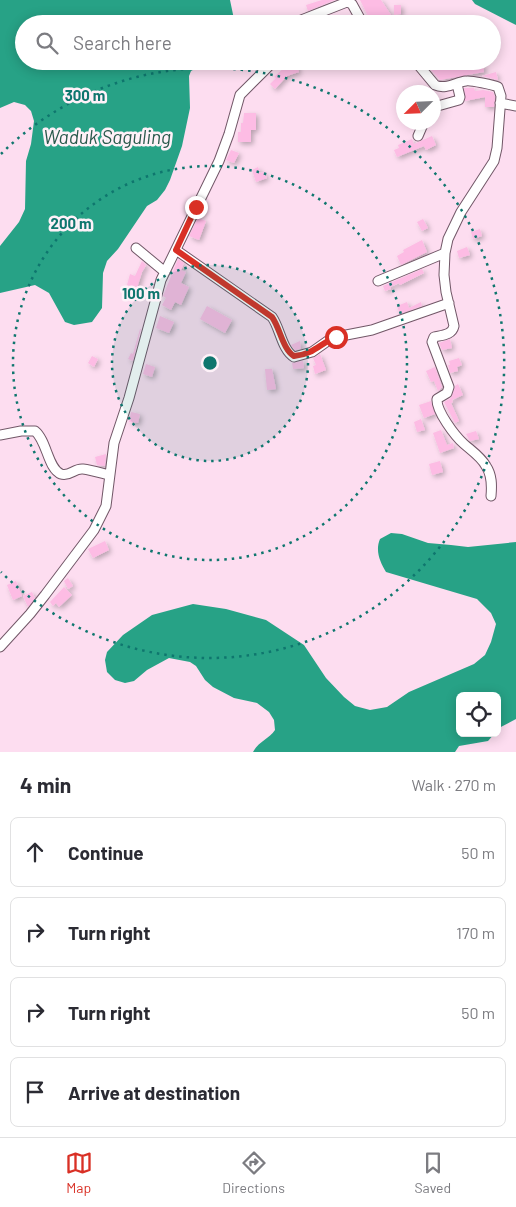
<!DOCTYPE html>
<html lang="en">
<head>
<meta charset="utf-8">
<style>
  :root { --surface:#fff; --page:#f7f7f7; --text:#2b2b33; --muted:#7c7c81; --line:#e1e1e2; --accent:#d93025 }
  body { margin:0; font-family:Barlow,sans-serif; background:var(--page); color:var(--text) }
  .controls { position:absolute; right:15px; bottom:15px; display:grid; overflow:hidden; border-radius:8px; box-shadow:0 2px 12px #0003 }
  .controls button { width:45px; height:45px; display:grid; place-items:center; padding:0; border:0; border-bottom:1px solid var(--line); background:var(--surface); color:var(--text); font:25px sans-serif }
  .compass { position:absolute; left:396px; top:85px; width:45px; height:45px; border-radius:50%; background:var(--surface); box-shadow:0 2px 12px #0003; rotate:246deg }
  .stop { position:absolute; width:15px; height:15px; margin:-11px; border:4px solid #d93025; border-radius:50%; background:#fff }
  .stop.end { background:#d93025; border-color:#fff; box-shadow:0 1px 5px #0008 }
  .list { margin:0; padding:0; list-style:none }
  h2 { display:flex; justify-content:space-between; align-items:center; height:65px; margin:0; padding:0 20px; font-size:21px }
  h2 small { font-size:16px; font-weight:400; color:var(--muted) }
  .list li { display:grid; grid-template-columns:32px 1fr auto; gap:15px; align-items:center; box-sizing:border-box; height:70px; margin:0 10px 10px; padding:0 10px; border:1px solid var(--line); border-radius:8px }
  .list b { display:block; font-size:19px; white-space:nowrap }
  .list em { font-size:16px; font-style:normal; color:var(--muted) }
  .icon { flex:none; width:28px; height:28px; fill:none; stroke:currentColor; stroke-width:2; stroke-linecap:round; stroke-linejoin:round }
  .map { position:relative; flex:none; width:516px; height:752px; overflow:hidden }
  .search { position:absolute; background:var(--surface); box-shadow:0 2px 12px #0003; left:15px; right:15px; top:15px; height:55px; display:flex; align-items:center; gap:12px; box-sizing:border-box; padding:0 18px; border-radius:28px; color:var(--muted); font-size:19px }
  .sheet { height:385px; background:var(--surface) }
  nav { display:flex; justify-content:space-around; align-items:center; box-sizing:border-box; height:70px; border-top:1px solid var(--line); background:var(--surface); font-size:14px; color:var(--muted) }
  nav a { display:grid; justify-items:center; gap:2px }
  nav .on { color:var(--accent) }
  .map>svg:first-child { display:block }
  .water { fill:#27a286 }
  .building { fill:#fdbce4; filter:url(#shadow) }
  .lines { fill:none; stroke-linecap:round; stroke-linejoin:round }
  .minor-casing { stroke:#715767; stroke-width:11 }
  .minor { stroke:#fff; stroke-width:9 }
  .route { stroke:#d93025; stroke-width:6 }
  .ring { fill:none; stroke:#0f766e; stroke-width:2.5; stroke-dasharray:2.5 5 }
  .labels { text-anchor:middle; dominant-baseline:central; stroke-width:5; stroke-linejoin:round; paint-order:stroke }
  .water-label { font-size:19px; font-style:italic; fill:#29594c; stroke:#fef1f8 }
  .centre { fill:#0f766e; stroke:#fef1f8; stroke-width:2.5 }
  .ring-label { font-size:15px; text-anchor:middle; font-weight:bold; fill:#0f766e; stroke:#fef1f8; stroke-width:5; stroke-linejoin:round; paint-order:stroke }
</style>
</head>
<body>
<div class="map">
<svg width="516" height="752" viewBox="0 0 516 752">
  <defs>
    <filter id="shadow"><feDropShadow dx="2.5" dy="2.5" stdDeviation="2.5" flood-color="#0004"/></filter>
  </defs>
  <rect width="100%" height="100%" fill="#fdddf0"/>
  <path class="water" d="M0 0H230L235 24H24V61H209L191 71 189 76 190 108 182 146 170 180 165 190 157 200 147 206 118 249 107 261 103 273 102 308 92 322 74 325 65 322 49 293 35 285 0 293V246L19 222 25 209 26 161 31 144 34 121 31 111 25 105 14 102 0 108Z
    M472 0H516V25L475 4Z
    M391 533 402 534 428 543 451 545 468 547 516 542V719L497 729V696H460V733H495L488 741 459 746 455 752H253C258 742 269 739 275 730L274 720 269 712 257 703 234 698 213 687 205 680 196 666 190 662 169 658 147 670 134 681 125 683 115 680 107 672 105 660 107 652 123 635 152 615 193 604 226 609 266 620 304 645 326 678 344 697 355 706 370 710 387 707 409 692 474 664 485 655 491 642 496 624 491 613 477 599 386 572C380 562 375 551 380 539Z"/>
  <path class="building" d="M322 0H335L308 11 306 5Z
    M360 0H381L391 15 383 20 385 24H369L366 17 368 16Z
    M394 5H401V14L394 15Z
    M423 61H454L455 63 463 61 466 70 483 64 484 72 440 80Z
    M290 62 291 64 296 62 299 72 287 76 275 89 270 84 276 78 274 77 286 66 285 64Z
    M496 72 498 80 482 76Z
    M464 88H474L475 91 483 90 493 92 495 97 494 107H485V97L465 101Z
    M244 113H256V130H251V142H238V132H241V123H243Z
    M432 136 436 145 426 150 424 146 397 157 394 150 399 148 398 145 412 139 414 144Z
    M231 150 239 153 234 163 226 160Z
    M258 167 260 173 264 172 267 178 256 182 252 170Z
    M198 218 206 221 199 240 189 236Z
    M423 219 428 228 422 231 417 222Z
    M480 229 482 236 473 239 471 232Z
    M422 240 427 252 401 265 397 256 404 252 403 250Z
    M467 247 470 255 459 258 457 251Z
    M178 259 184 263 181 270 186 272 181 283 189 287 181 305 175 302 171 310 162 305 166 298 163 296Z
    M142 261 146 265 142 272 137 288 127 285 130 274 135 276Z
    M422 269 424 273 400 285 399 283 390 287 391 289 385 291 383 286Z
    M407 302 409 308 421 302 422 306 400 314 397 306Z
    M207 306 232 320 225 333 200 319Z
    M160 316 174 322 169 333 156 328Z
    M140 329H141L133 361 128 359 131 353 133 354Z
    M450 339 452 348 442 350 439 343Z
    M300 341 301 349 295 350 291 345Z
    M320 354 326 370 315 374 313 366 316 365 313 358Z
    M92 356 98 359 94 367 88 363Z
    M459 358 462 365 457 367 458 371 450 373 448 365H450L449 361Z
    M303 361 304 368 293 369 292 363Z
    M146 364 155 367 152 377 143 374Z
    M435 367 442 387 438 391 434 381 431 382 426 371Z
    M265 369H272L276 389 267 390Z
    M458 384 463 395 452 400 453 402 451 403 459 421 455 423 444 402 451 398 455 386Z
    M431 401 435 414 424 418 419 405Z
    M131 412 140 414 138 423 129 422Z
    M421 419 425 430 417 432 414 422Z
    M441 430 447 445 453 443 454 448 440 453 433 433Z
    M476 431 479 439 470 441 466 434Z
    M106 454 105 466 97 465 95 457Z
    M440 461 443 472 432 475 429 464Z
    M105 541 109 550 93 558 88 549Z
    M68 578 73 586 68 589 64 581Z
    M16 581 22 596 13 600 7 585Z
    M64 587 72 595 59 607 56 603 53 606 50 602Z
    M32 592 35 598 28 607 23 596Z"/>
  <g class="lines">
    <g class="minor-casing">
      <path id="minor" d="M291 24 347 2 352 4 363 24
        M415 61 435 85C446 90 456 82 466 81 470 80 494 85 498 87L501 96 497 148 494 161 461 212 448 239 445 253 444 275 446 292 454 326C452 335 443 335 434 337L432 342 449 387 447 393 437 399C436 411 455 436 464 444 472 451 481 457 486 466 492 475 492 485 491 496
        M500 103 516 106
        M434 107 459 100 460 97 457 84
        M418 136 424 122
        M136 248 165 272
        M176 250 272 317C280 328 282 350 294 357L312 352 329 340 336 337 372 330 449 303
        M378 281 445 253
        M0 435 21 431H35C47 441 48 469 61 474 70 477 74 468 83 469 91 470 101 473 109 475
        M0 647 30 614 45 595 94 530 106 506 114 443 129 398 161 280 219 161 229 134 240 95 274 61"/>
    </g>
    <use href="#minor" class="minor"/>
  </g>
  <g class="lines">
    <path class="route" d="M196 207 176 250 272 317C280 328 283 350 294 356 315 354 319 344 336 337"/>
  </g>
  <circle cx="210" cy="363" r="98" fill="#0f766e" fill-opacity=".12"/>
  <g class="ring">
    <circle cx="210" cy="363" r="98"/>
    <circle cx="210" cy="363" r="197"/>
    <path d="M1 154A295 295 0 1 1 1 572"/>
  </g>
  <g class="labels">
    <g class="water-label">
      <text x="107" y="136">Waduk Saguling</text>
    </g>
  </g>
  <circle cx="210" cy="363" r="8" class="centre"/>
  <g class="ring-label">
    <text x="85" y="101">300 m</text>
    <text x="71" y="229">200 m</text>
    <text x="141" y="299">100 m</text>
  </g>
</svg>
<div class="controls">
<button><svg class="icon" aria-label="locate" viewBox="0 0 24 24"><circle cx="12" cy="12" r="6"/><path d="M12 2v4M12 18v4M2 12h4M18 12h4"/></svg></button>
</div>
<svg class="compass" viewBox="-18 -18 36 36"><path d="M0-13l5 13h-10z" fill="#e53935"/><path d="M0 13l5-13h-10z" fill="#7c7c81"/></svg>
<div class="stop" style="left:336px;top:337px"></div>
<div class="stop end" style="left:196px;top:207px"></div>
<div class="search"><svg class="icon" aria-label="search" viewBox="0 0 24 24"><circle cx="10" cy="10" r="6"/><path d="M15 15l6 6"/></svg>Search here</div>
</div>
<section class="sheet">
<h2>4 min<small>Walk · 270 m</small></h2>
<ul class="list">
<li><svg class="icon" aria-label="ahead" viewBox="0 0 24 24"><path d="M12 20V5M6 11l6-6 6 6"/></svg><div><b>Continue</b></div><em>50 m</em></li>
<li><svg class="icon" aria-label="right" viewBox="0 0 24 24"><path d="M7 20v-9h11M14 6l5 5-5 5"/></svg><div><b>Turn right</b></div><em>170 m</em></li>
<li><svg class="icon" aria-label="right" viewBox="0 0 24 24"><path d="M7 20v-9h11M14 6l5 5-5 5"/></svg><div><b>Turn right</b></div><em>50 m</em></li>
<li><svg class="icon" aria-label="arrive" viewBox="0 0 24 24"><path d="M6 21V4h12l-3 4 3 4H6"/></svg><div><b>Arrive at destination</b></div></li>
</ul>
</section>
<nav>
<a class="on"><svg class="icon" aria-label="map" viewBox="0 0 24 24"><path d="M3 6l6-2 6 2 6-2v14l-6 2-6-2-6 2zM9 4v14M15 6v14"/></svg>Map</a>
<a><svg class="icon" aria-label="directions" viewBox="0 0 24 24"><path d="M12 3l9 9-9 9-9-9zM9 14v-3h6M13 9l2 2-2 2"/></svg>Directions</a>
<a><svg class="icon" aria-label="saved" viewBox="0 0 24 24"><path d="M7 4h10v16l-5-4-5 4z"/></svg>Saved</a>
</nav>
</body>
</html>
